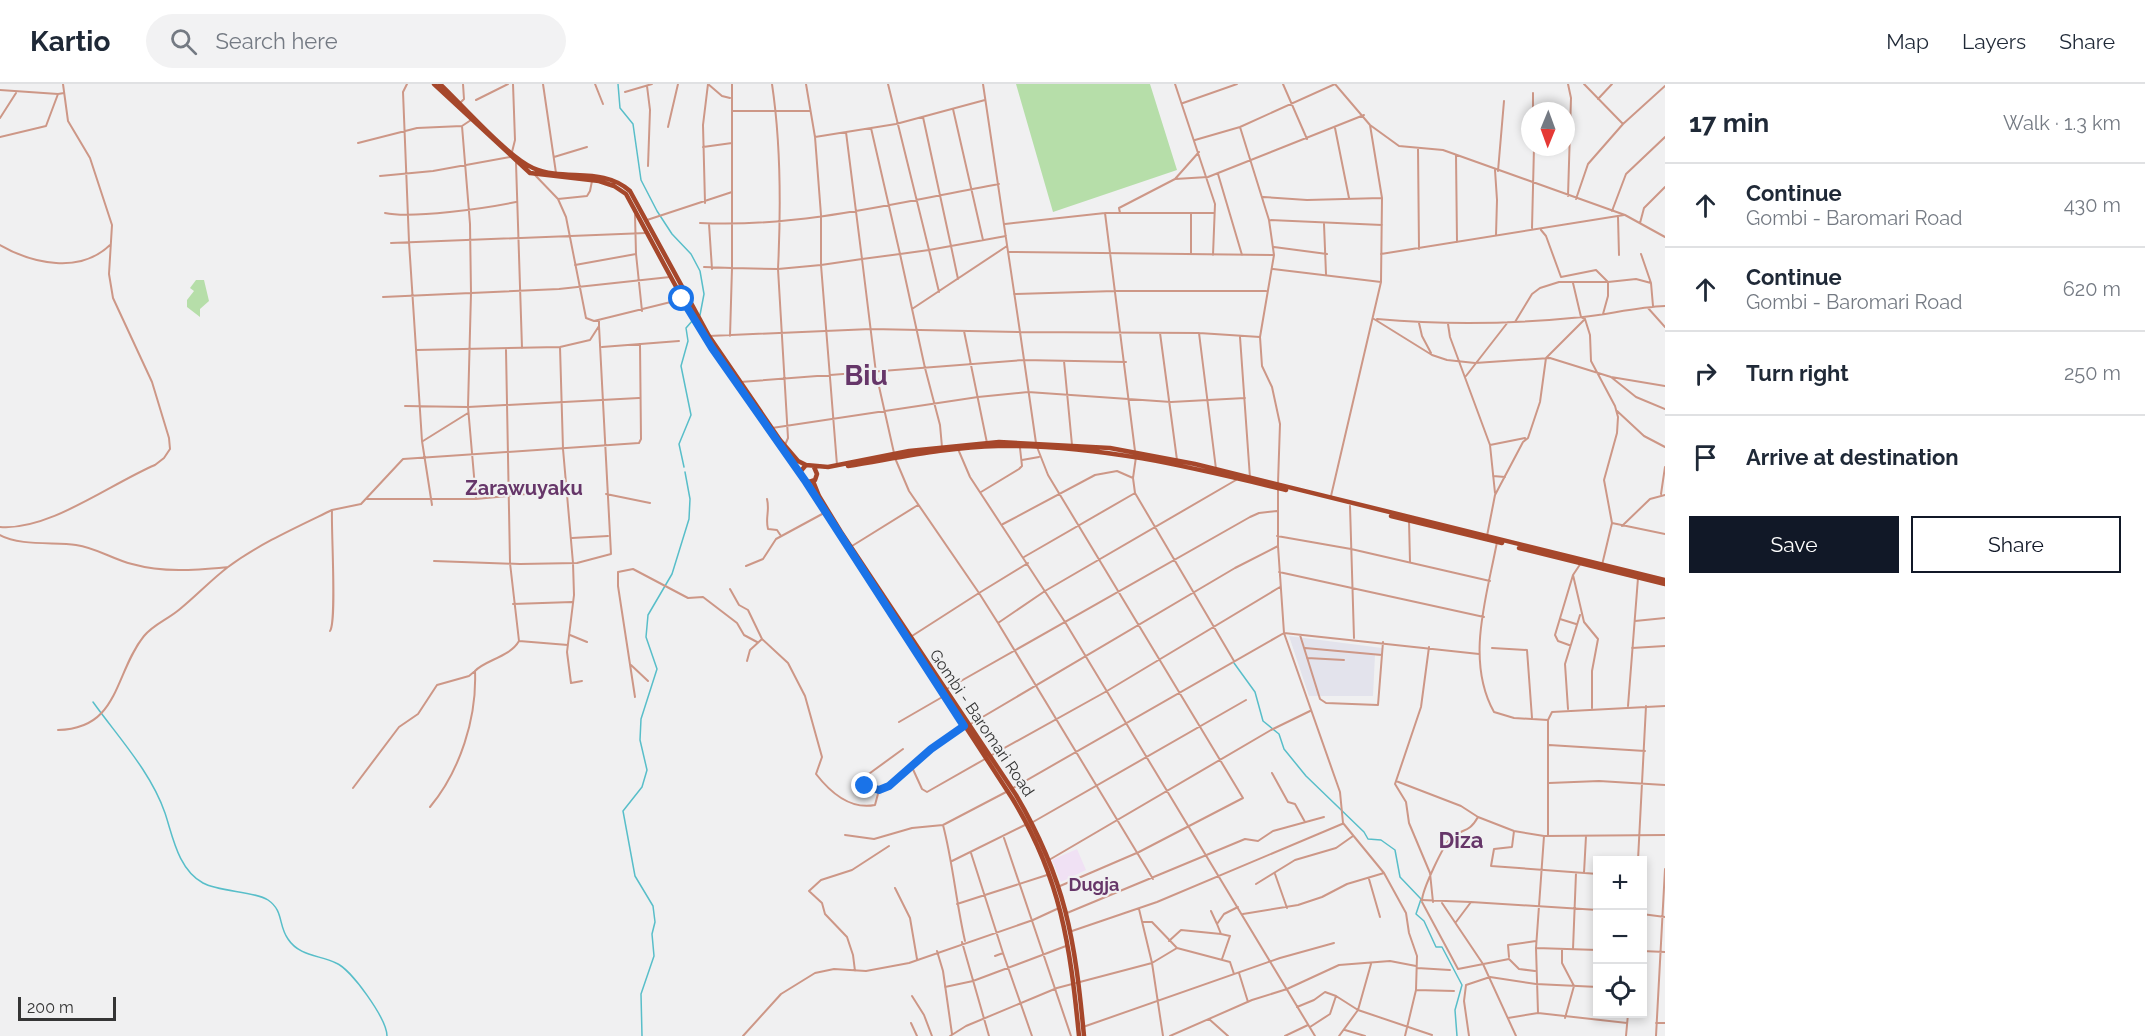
<!DOCTYPE html>
<html lang="en">
<head>
<meta charset="utf-8">
<style>
  :root { --surface:#fff; --page:#f2f2f3; --text:#1f2937; --muted:#747a83; --line:#e0e1e3; --accent:#111827 }
  body { margin:0; font-family:Raleway,sans-serif; background:var(--page); color:var(--text) }
  .controls { position:absolute; right:18px; bottom:18px; display:grid; overflow:hidden; border-radius:0px; box-shadow:0 3px 9px #0003 }
  .controls button { width:54px; height:54px; display:grid; place-items:center; padding:0; border:0; border-bottom:2px solid var(--line); background:var(--surface); color:var(--text); font:30px sans-serif }
  .compass { position:absolute; left:1521px; top:18px; width:54px; height:54px; border-radius:50%; background:var(--surface); box-shadow:0 3px 9px #0003; rotate:181deg }
  .scale { position:absolute; left:18px; bottom:15px; width:98px; box-sizing:border-box; padding-left:6px; border:3px solid #353535; border-top:0; font-size:16px; line-height:21px; white-space:nowrap; color:#353535; -webkit-text-stroke:4px #f0f0f1; paint-order:stroke }
  .stop { position:absolute; width:18px; height:18px; margin:-14px; border:4px solid #1a73e8; border-radius:50%; background:#fff }
  .stop.end { background:#1a73e8; border-color:#fff; box-shadow:0 2px 6px #0008 }
  .list { margin:0; padding:0; list-style:none }
  h2 { display:flex; justify-content:space-between; align-items:center; height:78px; margin:0; padding:0 24px; font-size:26px }
  h2 small { font-size:20px; font-weight:400; color:var(--muted) }
  .list li { display:grid; grid-template-columns:39px 1fr auto; gap:18px; align-items:center; box-sizing:border-box; height:84px; padding:0 24px; border-top:2px solid var(--line) }
  .list b { display:block; font-size:22px; white-space:nowrap }
  .list p { margin:0; font-size:20px; white-space:nowrap; color:var(--muted) }
  .list em { font-size:20px; font-style:normal; color:var(--muted) }
  .actions { display:flex; gap:12px; padding:18px 24px }
  .actions a { flex:1; padding:14px 0; border:2px solid var(--accent); border-radius:0px; text-align:center; font-size:21px; color:var(--accent) }
  .actions .main { background:var(--accent); color:#fff }
  .icon { flex:none; width:33px; height:33px; fill:none; stroke:currentColor; stroke-width:2; stroke-linecap:round; stroke-linejoin:round }
  .map { position:relative; flex:none; width:1665px; height:952px; overflow:hidden }
  header { display:flex; align-items:center; gap:36px; box-sizing:border-box; height:84px; padding:0 30px; background:var(--surface); border-bottom:2px solid var(--line) }
  header strong { font-size:28px }
  nav { display:flex; gap:33px; margin-inline-start:auto; font-size:21px }
  .search { width:420px; height:54px; background:var(--page); display:flex; align-items:center; gap:15px; box-sizing:border-box; padding:0 21px; border-radius:33px; color:var(--muted); font-size:22px }
  main { display:flex }
  aside { flex:1; background:var(--surface) }
  .map>svg:first-child { display:block }
  .built { fill:#e3e3ec }
  .medical { fill:#f0e1f4 }
  .green { fill:#b6dea9 }
  .lines { fill:none; stroke-linecap:round; stroke-linejoin:round }
  .stream { stroke:#58bec9; stroke-width:1.5 }
  .minor { stroke:#cd9787; stroke-width:2 }
  .primary { stroke:#a6472b; stroke-width:4.5 }
  .route { stroke:#1a73e8; stroke-width:8 }
  .labels { text-anchor:middle; dominant-baseline:central; stroke-width:4.5; stroke-linejoin:round; paint-order:stroke }
  .street-label { font-size:16px; fill:#353535; stroke:#f0f0f1 }
  .neighbourhood-label { font-size:18px; font-weight:bold; fill:#663669; stroke:#f0f0f1 }
  .quarter-label { font-size:20px; font-weight:bold; fill:#663669; stroke:#f0f0f1 }
  .district-label { font-size:22px; font-weight:bold; fill:#663669; stroke:#f0f0f1 }
  .town-label { font-size:28px; font-weight:bold; fill:#663669; stroke:#f0f0f1 }
</style>
</head>
<body>
<header>
<strong>Kartio</strong>
<div class="search"><svg class="icon" aria-label="search" viewBox="0 0 24 24"><circle cx="10" cy="10" r="6"/><path d="M15 15l6 6"/></svg>Search here</div>
<nav><a>Map</a><a>Layers</a><a>Share</a></nav>
</header>
<main>
<div class="map">
<svg width="1665" height="952" viewBox="0 0 1665 952">
  <rect width="100%" height="100%" fill="#f0f0f1"/>
  <path class="built" d="M1289 552 1382 564V572L1375 571 1373 612H1309Z"/>
  <path class="medical" d="M1077 765 1086 786 1061 798 1052 776Z"/>
  <path class="green" d="M1016 0H1150L1177 86 1053 128Z
    M196 196H204L209 217 200 225V233L187 223V216L194 207 190 204Z"/>
  <g class="lines">
    <path class="stream" d="M618 0 620 24 633 40 641 96 657 127 672 150 691 170 700 187 704 210 700 231
      M684 383 679 360 691 331 681 282 688 257 686 244 693 236
      M1234 579 1255 608 1263 637 1279 650 1284 665 1306 692 1364 748 1368 755 1381 756 1395 766 1400 793 1421 815 1416 830 1424 837 1436 863H1442L1462 901 1455 926 1457 952
      M93 618C118 653 151 688 165 729 173 753 178 785 203 799 219 808 255 807 268 816 284 827 278 841 288 855 299 872 319 871 336 879 351 885 387 935 387 952
      M642 952 641 910 654 872 652 850 655 838 653 822 635 792 623 727 642 703 647 686 640 656 641 635 657 585 646 553 648 531 672 490 689 435 690 415 685 388"/>
    <path class="minor" d="M407 0 403 8 409 158 422 357 432 421
      M543 0 556 89
      M595 0 603 20
      M708 0 722 12 730 14
      M772 0C781 60 781 124 778 185L821 181 837 381
      M806 0 815 53 821 131V181L862 175 876 289 894 369
      M888 0 929 166 951 162 958 195
      M983 0 1020 248 1199 249 1260 253
      M1175 0 1215 120 1213 171
      M1283 0 1307 55
      M1335 0 1370 41 1399 62 1443 66 1625 131 1665 153
      M1584 0 1623 40
      M647 2 650 26 648 82
      M0 6 58 10
      M625 8 652 0
      M1533 9V27
      M1598 15 1612 0
      M476 16 508 0
      M460 19 464 15 463 0
      M1183 19 1237 0
      M953 25 983 156
      M732 27H809
      M923 33 951 162 1006 152
      M0 34 16 9
      M668 43 678 0
      M1240 43 1269 136 1274 171 1260 253 1262 282 1272 303 1280 340 1278 399
      M871 44 900 170 929 166 939 208
      M1335 44 1349 114
      M846 48 862 175 900 170 925 284 940 341 942 363
      M0 53 46 42 58 10 64 9
      M815 53 896 40 985 16
      M1195 56 1240 43 1335 0
      M358 59 417 44 462 42 471 36
      M703 63 732 59
      M1418 64 1419 165
      M512 68 515 56 513 0
      M1456 71 1457 158
      M554 73 587 63
      M516 79 522 264
      M1495 86 1497 116 1496 151
      M1498 87 1504 17
      M534 90 558 115 566 133 586 234 594 237 683 215
      M1218 90 1242 171
      M380 92 433 87 510 73
      M1175 95 1199 68
      M1568 112 1571 14 1568 0
      M1263 113 1307 116 1382 114
      M558 115 587 112 590 107 592 97
      M1576 115 1588 80 1623 40 1665 2
      M705 119 703 41 708 0
      M1612 127 1626 90 1665 53
      M385 129C412 135 487 124 516 118
      M1105 129 1135 367
      M1120 129 1119 124 1175 95 1208 93 1364 31
      M1191 129V170
      M635 131 636 170 642 227
      M1618 133 1619 171
      M647 136 732 108
      M1269 136 1382 141
      M700 139C800 144 901 118 999 100
      M1640 139 1644 124 1665 103
      M709 140 712 185
      M1005 140 1105 129H1214
      M1324 140 1326 190
      M1532 144 1534 63
      M1541 146 1546 152 1561 193 1596 186 1608 198 1636 195 1651 199 1653 222
      M391 159 646 149
      M0 161C33 180 80 190 110 161
      M1274 163 1327 170
      M1008 168 1274 171
      M1381 170 1624 131
      M1641 170 1651 199
      M575 181 636 170
      M704 183 732 184V0
      M1273 185 1381 198
      M1573 199 1581 233 1585 235 1590 251 1591 277 1615 322 1618 333 1617 349 1604 396 1612 439 1602 481
      M1014 210 1115 207H1266
      M383 213 471 209 470 140 462 42
      M1648 224 1665 243
      M912 225 1007 162
      M1374 235 1432 271 1447 276 1475 279 1550 274 1611 293 1665 302
      M1377 235C1446 241 1514 240 1583 233 1610 230 1638 223 1665 222
      M1515 238 1532 210 1540 204 1559 198H1608V212L1603 230
      M1419 239 1422 252 1431 269
      M1448 240 1450 253 1490 361 1495 409
      M964 247 987 359
      M1160 249 1177 376
      M1199 249 1216 385
      M709 252 871 245 1020 248 1036 359
      M730 252 732 184 778 185 788 354 785 361
      M1240 253 1250 394
      M560 263 563 365 573 479 574 511 567 568 571 599 582 597
      M602 263 679 257
      M416 266 560 263 590 256 599 242V236
      M506 266 510 479 519 557 568 561
      M1064 277 1072 361
      M1466 292 1508 238
      M1611 293 1636 313 1665 325
      M740 298 1023 276 1126 278
      M405 322 468 323 639 314
      M1616 326 1644 352 1665 363
      M772 344 978 313 1028 308 1171 318 1245 314
      M423 357 468 329
      M1490 361 1525 354
      M1037 363 1048 391 1243 714 1139 768 1060 802
      M958 365 970 393 1065 538 1315 952
      M1136 373 1133 394 1135 409 1234 577
      M895 374 909 407 979 509 912 552
      M1022 376 1039 373
      M1493 392 1505 393
      M981 408 1019 385 1022 382 1020 364
      M606 410 650 419
      M1661 410 1665 383
      M1331 412 1381 198 1382 114 1370 41
      M367 415H476L567 406
      M476 415 468 323 471 209 559 205 670 193
      M767 415C770 427 765 434 768 445L777 446 781 452
      M1350 422 1354 554
      M332 426 361 420 403 375 639 359 641 355 640 260
      M1409 437 1410 478
      M1612 439 1665 450
      M1003 440 1095 391 1117 387 1133 394
      M1622 442 1650 415 1665 411
      M0 443C49 447 110 400 155 381L164 374 170 365 169 354 152 298 113 214 109 190 112 141 90 74 68 37 63 0
      M0 451C19 462 54 458 76 461 97 464 112 475 132 480 164 489 195 486 228 483
      M1277 452 1351 465 1490 497
      M1487 452 1495 411 1523 358 1528 354 1540 318 1546 274 1585 235
      M572 454 608 452
      M1497 458C1487 512 1465 576 1494 628L1514 634 1548 636
      M852 462 918 421
      M1024 473 1135 409
      M434 477 520 480 577 479 611 470 599 242
      M1028 479 979 509 998 539 1045 507 1236 396
      M746 482 763 475 776 455 824 429
      M1279 488 1484 533
      M1573 491 1584 538 1598 555 1592 587V624
      M730 505 739 521 748 526 762 555 788 579 805 612 822 673 816 690C830 708 850 726 875 721L879 706 865 702 866 692 903 665
      M513 520 572 518
      M1560 535 1576 540
      M1635 537 1665 534
      M998 539 1153 795
      M570 551 587 558
      M1300 551 1320 615 1326 619 1378 621 1383 558
      M1569 561 1558 557 1555 551 1573 491 1581 479
      M1429 563 1421 623 1395 700 1406 718 1409 739 1430 789 1433 818
      M1305 564 1382 571
      M1492 564 1527 566 1532 634
      M1632 564 1665 562
      M1307 574 1344 576
      M747 577 750 566 762 555
      M631 581 648 597
      M945 606 1250 433 1259 429 1277 427
      M635 613 618 502V488L633 485 688 514 703 513 737 539 744 551 757 558
      M1628 622 1638 494
      M1568 625 1565 580 1580 531
      M899 638 944 612
      M969 641 1235 484 1278 462
      M58 646C120 645 114 589 144 552 154 540 167 536 180 525 196 512 211 496 228 483 259 460 297 443 332 426 331 446 337 538 330 547
      M1549 661 1645 667
      M990 672 1107 607 1280 503
      M911 681 922 705 927 708 985 675
      M1272 689 1288 718 1295 720 1305 738
      M1396 697 1461 722 1478 733 1514 747 1544 752 1665 751
      M1549 699 1599 697 1665 701
      M353 704 399 643 418 630 437 601 469 592 475 587
      M1013 704 1284 549 1278 462V405
      M879 706 889 702 931 665 964 642
      M430 723C460 687 477 634 475 587 485 576 510 573 519 557
      M1478 733C1469 749 1464 744 1452 753 1444 759 1421 808 1422 818L1458 885 1509 875 1519 885 1535 887
      M1033 738 1246 616
      M943 741C953 779 956 818 965 857
      M1514 747 1512 763 1494 765 1491 782 1598 790
      M845 751 874 755 912 744 943 741 1008 707
      M1548 752V636L1552 628 1665 622
      M1004 754 1071 952
      M971 769 1003 869
      M1049 776 1271 646 1310 627
      M1638 776 1646 622
      M952 777 1027 740
      M1584 789 1586 752
      M1275 790 1287 824
      M1369 795 1380 833
      M1256 800 1295 776 1336 764 1353 752
      M895 804 910 834 917 875
      M1421 816 1471 818
      M1442 819 1483 880 1516 952
      M957 820 1047 791
      M1139 825 1152 879 1163 952
      M1211 827 1217 840
      M1067 829 1245 755 1258 757 1273 747 1324 733
      M1243 830 1298 821 1322 813 1347 800 1384 789
      M1642 830 1665 833
      M1142 838H1152L1177 864 1230 878 1234 890
      M1456 838 1471 818 1598 826
      M1072 847 1157 818 1342 740
      M1169 857 1181 846 1221 850
      M962 858 989 952
      M1536 864 1598 866
      M1562 865V879L1574 902 1565 934
      M1573 865 1576 789
      M937 867 943 887 952 950
      M1642 867 1665 868
      M995 872 1003 869 1032 952
      M1509 873 1508 861 1536 857
      M1222 875 1230 852 1221 850 1217 840 1224 830 1238 823
      M1417 884 1450 886
      M855 887 853 871 847 853 825 830 822 819 809 807 821 796 852 786 889 762
      M1239 889 1248 918
      M945 903 973 897 1066 862
      M1416 906 1454 907
      M912 912 924 931 932 952
      M1297 923 1314 916 1325 908 1336 912
      M1538 929 1536 864 1544 752
      M1508 934 1538 929 1627 939
      M1209 935 1228 952
      M911 939 917 952
      M1656 939H1665
      M1083 943 1280 874 1334 859
      M1310 943 1330 930 1336 912 1358 926 1432 951
      M1345 946 1365 952
      M743 952 781 910 815 889 834 885 866 887 909 879 1033 836 1059 824
      M950 952 966 942 1057 904 1152 879 1177 864
      M1170 952 1252 916 1287 905 1339 881 1390 877 1416 882
      M1285 952 1308 941
      M1339 952 1358 926 1371 880
      M1405 952 1416 906 1417 872 1409 849 1406 829 1384 789 1343 739 1340 708 1284 549 1479 570
      M1469 952 1464 917 1466 901 1490 893 1536 900 1598 903
      M1626 952 1628 930
      M1656 952 1665 785"/>
    <path class="primary" d="M434 0 530 89 599 97 614 102 626 110 694 236 800 390
      M440 0C462 21 508 73 533 84 565 98 602 82 630 107L709 252 780 356 798 377 806 381
      M848 382C898 374 947 363 998 362 1097 360 1191 383 1286 406
      M814 383 817 390 815 396 809 398 803 396 800 388 806 381 828 383 909 367 999 358 1110 364 1195 380 1665 496
      M813 397 819 412 841 448 1016 711C1066 796 1075 856 1084 952
      M806 398 1012 714C1061 794 1070 861 1079 952
      M1391 432 1502 459
      M1519 464 1665 500"/>
  </g>
  <g class="lines">
    <path class="route" d="M682 215 712 264 806 398 964 642 931 665 889 702 879 706 865 702"/>
  </g>
  <g class="labels">
    <g class="street-label">
      <text transform="translate(982 639) rotate(56)">Gombi - Baromari Road</text>
    </g>
    <g class="neighbourhood-label">
      <text x="1094" y="800">Dugja</text>
    </g>
    <g class="quarter-label">
      <text x="524" y="404">Zarawuyaku</text>
    </g>
    <g class="district-label">
      <text x="1461" y="756">Diza</text>
    </g>
    <g class="town-label">
      <text x="866" y="291">Biu</text>
    </g>
  </g>
</svg>
<div class="controls">
<button>+</button>
<button>−</button>
<button><svg class="icon" aria-label="locate" viewBox="0 0 24 24"><circle cx="12" cy="12" r="6"/><path d="M12 2v4M12 18v4M2 12h4M18 12h4"/></svg></button>
</div>
<svg class="compass" viewBox="-18 -18 36 36"><path d="M0-13l5 13h-10z" fill="#e53935"/><path d="M0 13l5-13h-10z" fill="#747a83"/></svg>
<div class="scale">200 m</div>
<div class="stop" style="left:682px;top:215px"></div>
<div class="stop end" style="left:865px;top:702px"></div>
</div>
<aside>
<h2>17 min<small>Walk · 1.3 km</small></h2>
<ul class="list">
<li><svg class="icon" aria-label="ahead" viewBox="0 0 24 24"><path d="M12 20V5M6 11l6-6 6 6"/></svg><div><b>Continue</b><p>Gombi - Baromari Road</p></div><em>430 m</em></li>
<li><svg class="icon" aria-label="ahead" viewBox="0 0 24 24"><path d="M12 20V5M6 11l6-6 6 6"/></svg><div><b>Continue</b><p>Gombi - Baromari Road</p></div><em>620 m</em></li>
<li><svg class="icon" aria-label="right" viewBox="0 0 24 24"><path d="M7 20v-9h11M14 6l5 5-5 5"/></svg><div><b>Turn right</b></div><em>250 m</em></li>
<li><svg class="icon" aria-label="arrive" viewBox="0 0 24 24"><path d="M6 21V4h12l-3 4 3 4H6"/></svg><div><b>Arrive at destination</b></div></li>
</ul>
<div class="actions"><a class="main">Save</a><a>Share</a></div>
</aside>
</main>
</body>
</html>
